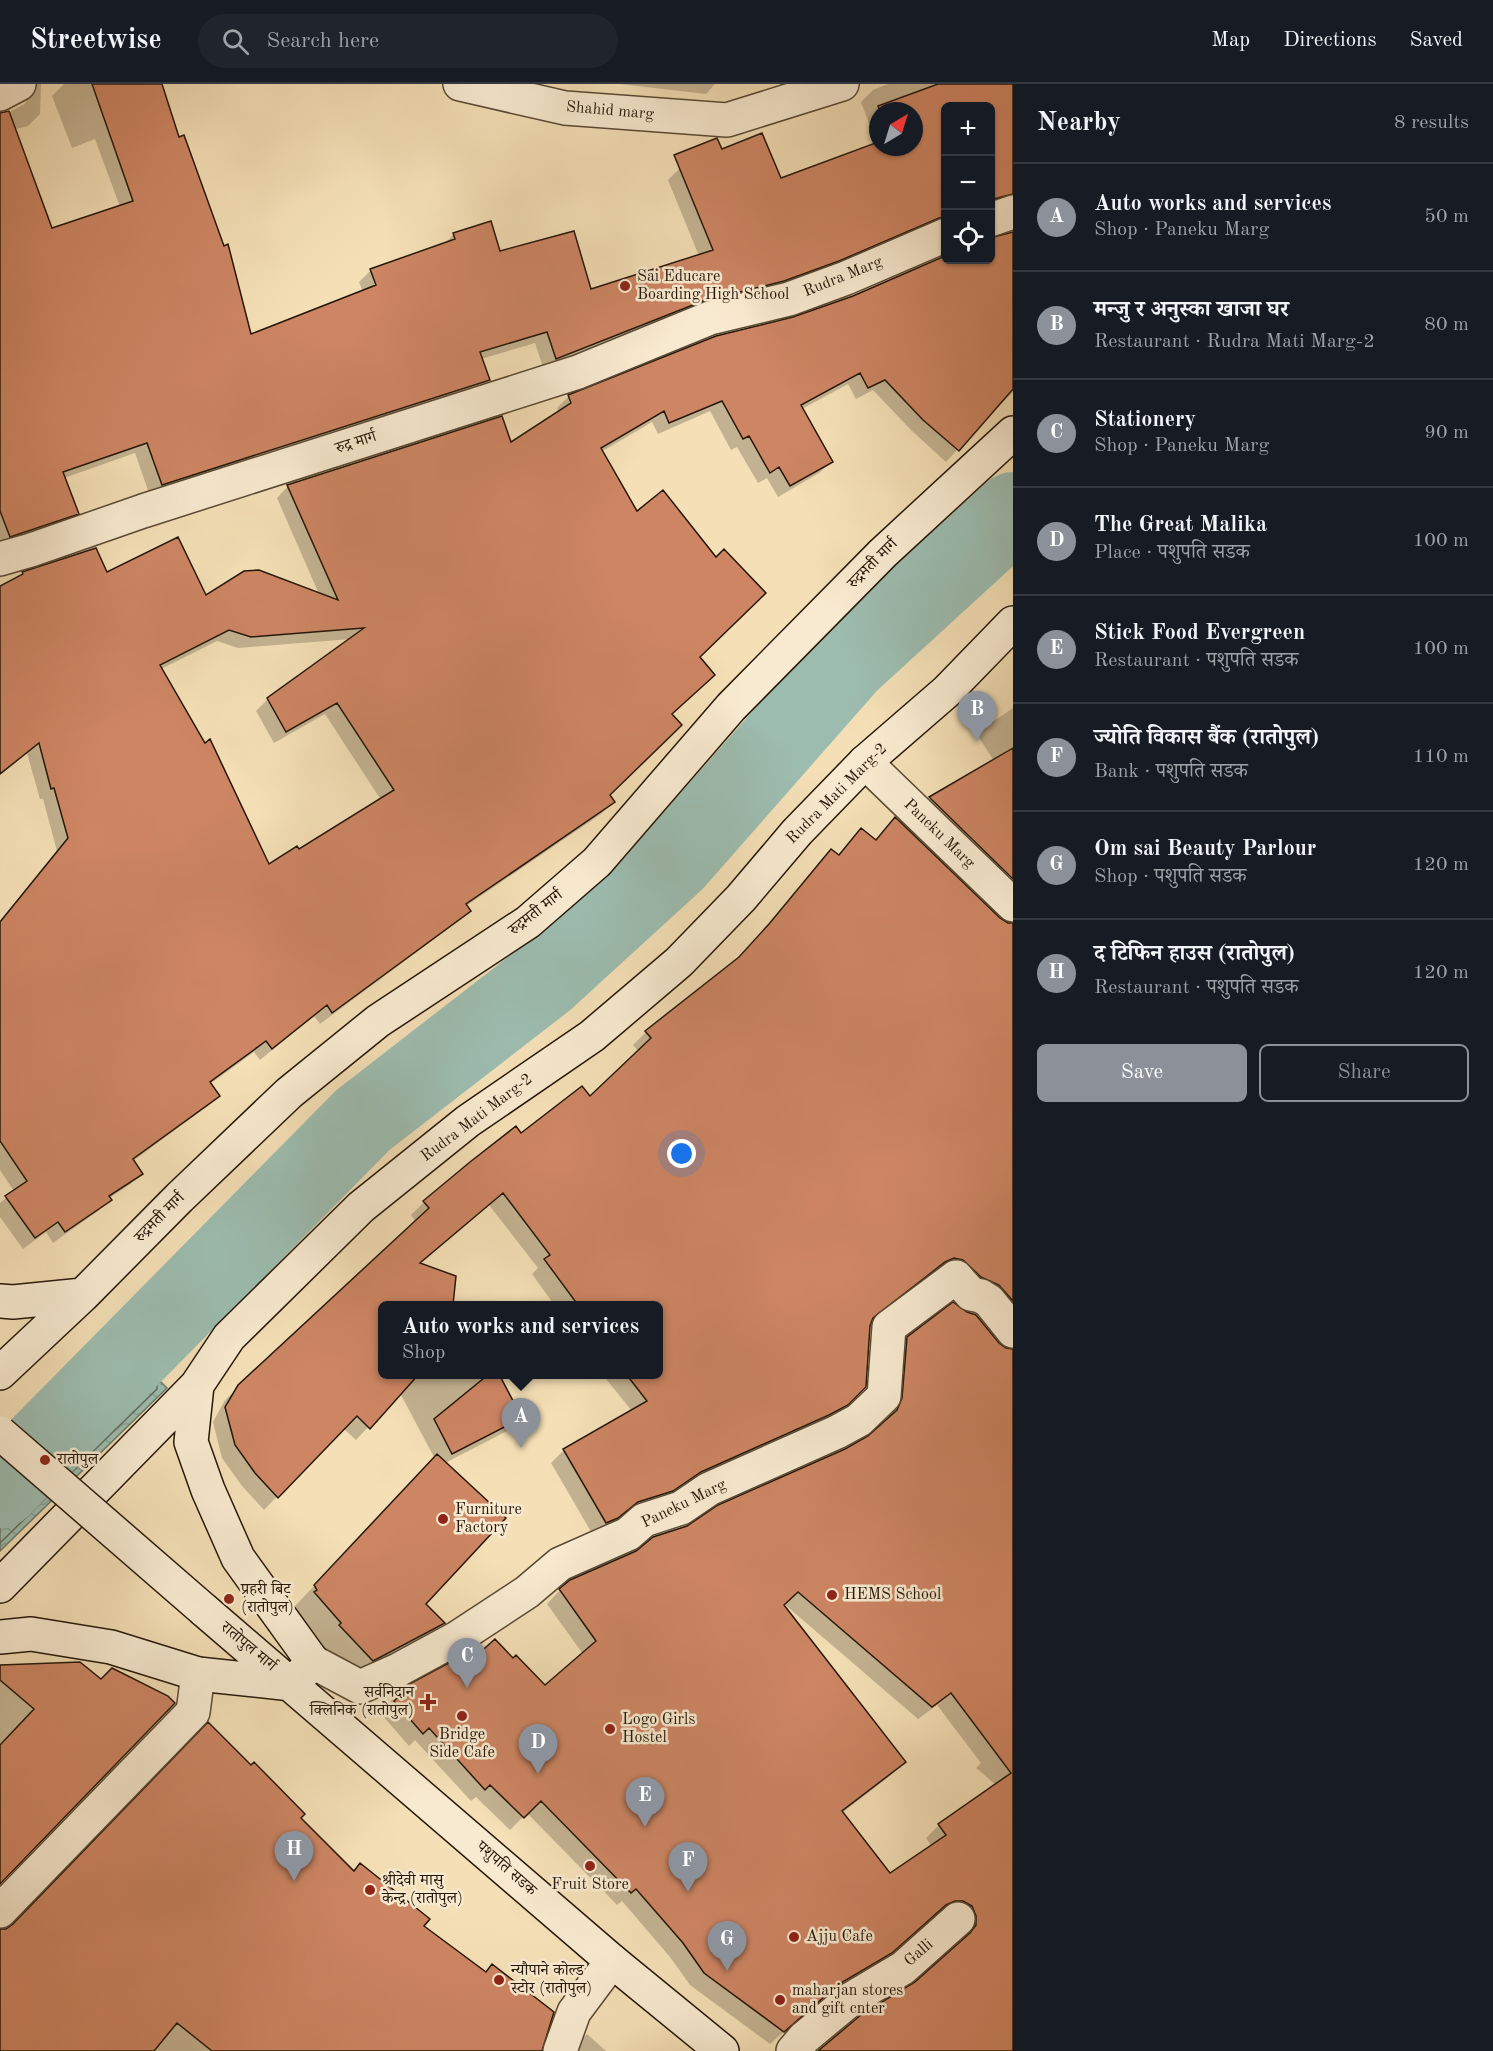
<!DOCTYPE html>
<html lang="en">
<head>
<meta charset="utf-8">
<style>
  :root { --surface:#171b24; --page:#20242c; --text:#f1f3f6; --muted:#9ea1a6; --line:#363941; --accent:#8c9099 }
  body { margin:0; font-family:"Old Standard TT","Noto Serif Devanagari",serif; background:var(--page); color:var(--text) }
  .controls { position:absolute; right:18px; top:18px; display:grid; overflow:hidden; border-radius:9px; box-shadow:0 2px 4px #0004 }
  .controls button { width:54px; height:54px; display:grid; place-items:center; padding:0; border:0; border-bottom:2px solid var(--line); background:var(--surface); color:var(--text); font:30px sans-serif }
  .compass { position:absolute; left:869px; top:18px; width:54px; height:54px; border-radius:50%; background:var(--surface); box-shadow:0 2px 4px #0004; rotate:38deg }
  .you { position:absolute; left:682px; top:1070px; width:21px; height:21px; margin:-15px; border:4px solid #fff; border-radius:50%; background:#1a73e8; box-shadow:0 0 0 9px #1a73e833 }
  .badge { display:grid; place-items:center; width:39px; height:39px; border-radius:50%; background:var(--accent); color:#fff; font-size:20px; font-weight:700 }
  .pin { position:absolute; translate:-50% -50px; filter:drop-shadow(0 2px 3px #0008) }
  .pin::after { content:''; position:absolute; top:32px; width:21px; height:18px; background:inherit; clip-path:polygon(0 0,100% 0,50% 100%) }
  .popup { position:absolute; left:378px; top:1217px; width:285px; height:78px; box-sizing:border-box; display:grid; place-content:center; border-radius:9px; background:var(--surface); filter:drop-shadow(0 2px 4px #0005); font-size:20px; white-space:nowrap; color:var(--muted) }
  .popup b { font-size:22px; color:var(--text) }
  .popup::after { content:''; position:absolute; left:50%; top:100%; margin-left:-12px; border:12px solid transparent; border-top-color:var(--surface) }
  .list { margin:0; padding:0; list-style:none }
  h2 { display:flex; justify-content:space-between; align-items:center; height:78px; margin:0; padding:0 24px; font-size:26px }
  h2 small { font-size:20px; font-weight:400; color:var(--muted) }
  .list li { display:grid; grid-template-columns:39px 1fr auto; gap:18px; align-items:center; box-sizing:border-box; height:108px; padding:0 24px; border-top:2px solid var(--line) }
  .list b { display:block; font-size:22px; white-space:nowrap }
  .list p { margin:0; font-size:20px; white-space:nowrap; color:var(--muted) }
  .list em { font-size:20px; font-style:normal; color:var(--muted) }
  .actions { display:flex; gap:12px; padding:18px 24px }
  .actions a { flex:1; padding:14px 0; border:2px solid var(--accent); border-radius:9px; text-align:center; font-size:21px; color:var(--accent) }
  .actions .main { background:var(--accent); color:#fff }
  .icon { flex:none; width:33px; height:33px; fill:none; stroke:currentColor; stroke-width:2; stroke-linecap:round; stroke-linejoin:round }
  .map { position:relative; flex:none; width:1013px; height:1967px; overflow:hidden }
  header { display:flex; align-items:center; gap:36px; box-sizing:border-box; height:84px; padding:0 30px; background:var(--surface); border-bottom:2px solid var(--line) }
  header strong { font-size:28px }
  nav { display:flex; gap:33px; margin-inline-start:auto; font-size:21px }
  .search { width:420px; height:54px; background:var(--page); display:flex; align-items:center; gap:15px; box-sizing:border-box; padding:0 21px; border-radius:33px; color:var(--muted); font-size:22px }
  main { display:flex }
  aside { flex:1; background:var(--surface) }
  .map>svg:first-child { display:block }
  .water { fill:url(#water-waves); stroke:#6c7a6c; stroke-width:1.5 }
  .shadow { fill:#0003; fill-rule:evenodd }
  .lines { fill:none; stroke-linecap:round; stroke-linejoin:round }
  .shore { stroke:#606a5c; stroke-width:1.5 }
  .river { stroke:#9cbcaf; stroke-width:80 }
  .building { fill:#cd8563; stroke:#251708; stroke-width:1.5; fill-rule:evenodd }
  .street-casing { stroke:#594934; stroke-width:36 }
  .secondary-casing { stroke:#251708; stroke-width:36 }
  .street { stroke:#f8ead0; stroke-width:33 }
  .secondary { stroke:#f8ead0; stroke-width:33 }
  .secondary-bridge-casing { stroke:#251708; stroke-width:36; stroke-linecap:butt }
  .secondary-bridge { stroke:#f8ead0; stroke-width:33 }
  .poi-dot { fill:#8f2418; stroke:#f8ead0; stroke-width:2 }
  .labels { text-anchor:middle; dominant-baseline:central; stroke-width:5; stroke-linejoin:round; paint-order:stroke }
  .street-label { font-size:16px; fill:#251708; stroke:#f8ead0 }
  .poi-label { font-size:16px; fill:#251708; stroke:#f8ead0; text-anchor:start }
</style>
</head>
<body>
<header>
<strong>Streetwise</strong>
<div class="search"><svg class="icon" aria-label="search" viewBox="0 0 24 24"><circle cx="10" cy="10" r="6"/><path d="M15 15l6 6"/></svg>Search here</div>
<nav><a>Map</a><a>Directions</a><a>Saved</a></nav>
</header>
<main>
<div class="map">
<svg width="1013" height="1967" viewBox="0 0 1013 1967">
  <defs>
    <pattern id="water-waves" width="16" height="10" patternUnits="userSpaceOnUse" patternTransform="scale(1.5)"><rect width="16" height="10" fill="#9cbcaf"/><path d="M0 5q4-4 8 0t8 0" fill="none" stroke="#86a195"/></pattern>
  </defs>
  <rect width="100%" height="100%" fill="#f4dfb6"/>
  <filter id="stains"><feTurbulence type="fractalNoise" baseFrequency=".00333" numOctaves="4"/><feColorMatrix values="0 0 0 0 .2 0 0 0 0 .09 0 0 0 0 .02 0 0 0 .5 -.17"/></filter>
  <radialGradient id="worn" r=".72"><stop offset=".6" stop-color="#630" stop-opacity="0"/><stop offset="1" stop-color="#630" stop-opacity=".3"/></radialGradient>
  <path class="water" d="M110 1248 167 1304 0 1467V1358Z"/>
  <path class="shadow" d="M22 0H41L40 30 28 42 0 49V30L9 28 25 20 27 14Z
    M64 0H160L178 55 250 252 363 208 359 198 371 186 444 160 454 150 590 206 699 172 668 96 680 84 780 96 877 61 861 18 873 6 888 0H1013V125L990 123V22H946V148L544 286 535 259 481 275 488 296 477 308 150 412 135 369 64 394 77 429 65 441 0 463V68L51 146 120 123 95 55 72 64 52 12ZM878 27H914V63H878Z
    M620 0H715L706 10Z
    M1013 149V308L995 326 994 325 946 378 912 347 873 306 856 315 848 300 802 325 831 378 819 389 778 413 767 394 758 399 737 363 731 366 710 327 658 350 652 338 601 368 698 573 670 631 608 711 613 718 601 730 466 822 469 827 457 838 320 940 314 932 260 976 254 968 210 1000 218 1012 206 1023 133 1077 141 1089 129 1101 109 1114 98 1127 53 1159 46 1148 23 1165 0 1133V1119L14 1107 0 1086V837L57 767 43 715H40L27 669 0 690V503L19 494 23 489 106 490 206 513 319 510 277 414 288 402 510 360 559 329 557 324 569 312 854 213 946 173V176H990ZM351 555 268 615 256 627 274 659 325 630 381 716 299 767 268 782 161 585 217 557 238 564Z
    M1013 624V778L986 794 917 727 930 715 994 677 978 652 991 639Z
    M895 735 999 836 1013 846V1246L940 1187 931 1190 870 1237 864 1303 833 1334 658 1420 623 1431 603 1447 593 1451 551 1379 564 1366 632 1327 602 1290H659V1222H555L532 1190 538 1184 489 1121 419 1180 455 1193 451 1222H383V1290H499L520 1333 507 1347 445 1379 424 1520 443 1539 423 1559 352 1596 320 1562 322 1560 294 1530 297 1527 295 1522 435 1375 400 1309 356 1356 343 1344 264 1426 242 1402 222 1374 213 1338 225 1316 416 1138 411 1131 424 1118 472 1078 590 1014 639 968 633 961 646 948 736 877 831 767 838 772 861 746 875 757Z
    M908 1254 997 1260 1005 1266 1013 1267V1967H820L916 1899 963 1856 964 1846 940 1829 931 1834 877 1882 824 1913 770 1960 690 1901 670 1873 622 1817 617 1821 527 1729 510 1746 476 1713 471 1717 415 1656 409 1662 382 1631 391 1622 389 1619 401 1607 471 1569 476 1574 513 1576 545 1603 583 1570 547 1520 560 1506 869 1354 885 1339 890 1329 895 1268ZM783 1519 918 1635 937 1621 981 1679 976 1684 996 1701 939 1741 926 1754 932 1763 890 1791 842 1729 891 1691 904 1678 782 1520Z
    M79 1580 0 1744V1582Z
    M298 1734 353 1788 422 1842 540 1967H0V1847L6 1846Z
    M587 1950 606 1967H577L581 1956Z"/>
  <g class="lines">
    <path class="shore" d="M22 1344 108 1258H112L157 1301V1305L72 1388
      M28 1349 108 1269H112L146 1301V1305L67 1383
      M34 1355 108 1282 112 1281 133 1302V1305L60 1377
      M0 1459 47 1413"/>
    <path class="river" d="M0 1404 363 1036 545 895 674 777 848 579 1013 428"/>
  </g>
  <path class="building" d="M92 0H162L179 53 184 51 224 162 228 160 251 250 376 201 370 185 455 155 453 149 491 137 500 167 574 147 591 205 713 166 674 71 717 54 722 65 762 49 781 94 878 58V63H914V27H880L878 22 938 0H1013V110L990 116V22H945V133L939 134 839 177 784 197 703 217 556 275 547 248 480 268 490 296 162 401 147 359 63 388 79 430 10 453 0 427V29L9 27 52 144 133 117Z
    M1013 148V305L959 367 923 336 885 296 868 304 860 289 801 321 833 378 790 402 779 383 770 389 749 352 743 355 722 317 669 339 664 327 601 364 637 427 663 406 716 473 724 465 766 509 700 573 715 591 672 630 682 641 610 711 615 718 466 820 471 827 332 929 327 921 272 965 266 957 210 998 220 1012 133 1075 143 1090 109 1112 112 1116 65 1148 58 1138 35 1154 5 1112 27 1097 0 1057V838L68 754 54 704 51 705 39 659 0 690V502L23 490 22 488 96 464 107 488 178 453 206 511 244 487 259 486 338 516 287 401 502 332 511 358 571 319 568 311 716 252 793 233 853 212 945 172V176H990V154ZM364 544 267 614 286 648 337 619 394 706 299 765 297 762 269 780 210 655 205 659 160 581 229 546 251 553Z
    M1013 664V795L929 713Z
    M895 733 1000 834 1008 839H1013V1217L999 1201 981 1193 963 1176 954 1174 945 1178 873 1234 870 1242 866 1303 848 1321 829 1331 701 1388 673 1407 638 1418 618 1434 606 1439 563 1365 647 1317 626 1290H659V1221H578L544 1175 550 1171 503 1109 420 1179 456 1192 453 1221H383V1290H419L370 1345 357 1332 278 1414 255 1389 235 1361 225 1323 238 1301 429 1124 423 1117 470 1078 516 1042 521 1049 582 1002 590 1012 651 954 645 947 739 873 769 840 831 765 839 771 861 744 876 756Z
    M953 1218 967 1228 976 1231 999 1259 1006 1264 1013 1265V1967H818L862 1930 915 1898 970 1849 976 1841V1832L972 1822 963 1817H955L946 1821 892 1869 839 1900 784 1948 704 1889 683 1859 636 1805 631 1809 541 1717 524 1734 490 1701 485 1706 429 1644 423 1650 394 1617 403 1608 400 1605 471 1567 476 1572 495 1555 513 1574 516 1571 545 1601 596 1557 559 1505 570 1496 636 1467 653 1453 687 1442 718 1421 845 1365 868 1352 897 1326 902 1314 907 1253ZM798 1508 932 1623 951 1609 1011 1689 938 1740 946 1751 890 1789 842 1727 906 1678 784 1521Z
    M489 1290H499L522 1334 452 1370 434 1335Z
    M437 1370 506 1434 426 1520 445 1539 373 1577 339 1541 341 1539 314 1508 317 1506 314 1501Z
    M80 1578 101 1595 112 1584 168 1612 175 1619 0 1800V1661L34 1625 0 1596V1581Z
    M208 1638 251 1681 254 1678 305 1730 301 1734 354 1787 360 1779 430 1835 424 1842 486 1888 492 1880 554 1928 542 1967H212L177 1939 154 1967H0V1845H6L13 1840Z"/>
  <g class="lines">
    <g class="street-casing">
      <path id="street" d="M460 0 565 24 727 36 842 0
        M0 10 19 0
        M990 136 1013 128
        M0 475 31 466 143 427 578 288 710 234 789 215 846 194 946 151
        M865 678 1013 821
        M313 1578 360 1603 398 1586 457 1554 527 1508 560 1480 628 1450 644 1436 681 1424 709 1405 837 1348 859 1336 884 1312 889 1243 956 1193 971 1210 981 1212 989 1217 1013 1247
        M0 1827 193 1628 198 1590
        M560 1967 574 1928 612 1877
        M793 1967 804 1954 851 1915 903 1884 958 1835"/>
    </g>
    <g class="secondary-casing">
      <path id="secondary" d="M0 1217 13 1218 83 1211 179 1114 289 1009 378 937 528 838 597 778 731 623 883 469 1013 349
        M0 1289 83 1211
        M0 1502 197 1301
        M204 1526 612 1877 722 1967
        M0 1553 31 1550 111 1563 198 1590 292 1600
        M292 1600 313 1578 238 1474 208 1406 191 1358 197 1301 229 1253 361 1123 468 1037 592 952 679 878 741 814 797 748 865 678 947 607 1013 539"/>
    </g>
    <use href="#street" class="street"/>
    <use href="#secondary" class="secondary"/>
    <g class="secondary-bridge-casing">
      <path id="secondary-bridge" d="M0 1349 204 1526"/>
    </g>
    <use href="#secondary-bridge" class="secondary-bridge"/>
  </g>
  <g class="poi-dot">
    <circle cx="625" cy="202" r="6"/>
    <circle cx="45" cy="1376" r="6"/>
    <circle cx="443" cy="1435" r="6"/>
    <circle cx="832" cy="1511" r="6"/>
    <circle cx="229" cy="1515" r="6"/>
    <path d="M425 1609h6v6h6v6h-6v6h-6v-6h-6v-6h6z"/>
    <circle cx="462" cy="1632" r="6"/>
    <circle cx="610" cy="1645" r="6"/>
    <circle cx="590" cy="1782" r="6"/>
    <circle cx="370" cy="1806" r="6"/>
    <circle cx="794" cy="1853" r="6"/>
    <circle cx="499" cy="1896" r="6"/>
    <circle cx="780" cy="1916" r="6"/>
  </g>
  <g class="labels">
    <g class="street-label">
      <text transform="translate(610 27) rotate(5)">Shahid marg</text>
      <text transform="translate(843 193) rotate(-22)">Rudra Marg</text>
      <text transform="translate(356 359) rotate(-18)">रुद्र मार्ग</text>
      <text transform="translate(873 480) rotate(-45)">रुद्रमती मार्ग</text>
      <text transform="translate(837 710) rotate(-45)">Rudra Mati Marg-2</text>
      <text transform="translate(939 750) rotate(44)">Paneku Marg</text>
      <text transform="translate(536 829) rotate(-38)">रुद्रमती मार्ग</text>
      <text transform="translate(477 1034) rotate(-37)">Rudra Mati Marg-2</text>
      <text transform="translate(160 1134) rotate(-45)">रुद्रमती मार्ग</text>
      <text transform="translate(684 1420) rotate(-26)">Paneku Marg</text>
      <text transform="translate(248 1563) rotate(40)">रातोपुल मार्ग</text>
      <text transform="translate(506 1785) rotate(41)">पशुपति सडक</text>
      <text transform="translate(919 1869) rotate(-41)">Galli</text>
    </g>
    <g class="poi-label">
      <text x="637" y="193">Sai Educare<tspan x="637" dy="18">Boarding High School</tspan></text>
      <text x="57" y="1376">रातोपुल</text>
      <text x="455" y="1426">Furniture<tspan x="455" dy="18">Factory</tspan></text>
      <text x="241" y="1506">प्रहरी बिट<tspan x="241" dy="18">(रातोपुल)</tspan></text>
      <text x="844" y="1511">HEMS School</text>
      <text x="414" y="1609" text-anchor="end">सर्वनिदान<tspan x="414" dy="18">क्लिनिक (रातोपुल)</tspan></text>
      <text x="622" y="1636">Logo Girls<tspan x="622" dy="18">Hostel</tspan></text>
      <text x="462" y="1651" text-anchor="middle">Bridge<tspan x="462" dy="18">Side Cafe</tspan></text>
      <text x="382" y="1797">श्रीदेवी मासु<tspan x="382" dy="18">केन्द्र (रातोपुल)</tspan></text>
      <text x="590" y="1801" text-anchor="middle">Fruit Store</text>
      <text x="806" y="1853">Ajju Cafe</text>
      <text x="511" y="1887">न्यौपाने कोल्ड<tspan x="511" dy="18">स्टोर (रातोपुल)</tspan></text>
      <text x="792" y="1907">maharjan stores<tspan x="792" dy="18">and gift cnter</tspan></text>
    </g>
  </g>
  <rect width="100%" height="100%" filter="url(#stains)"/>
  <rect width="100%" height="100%" fill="url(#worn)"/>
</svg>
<div class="controls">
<button>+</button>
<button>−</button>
<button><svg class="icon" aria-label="locate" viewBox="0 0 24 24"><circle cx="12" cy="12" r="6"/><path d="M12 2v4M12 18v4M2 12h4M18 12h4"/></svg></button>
</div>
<svg class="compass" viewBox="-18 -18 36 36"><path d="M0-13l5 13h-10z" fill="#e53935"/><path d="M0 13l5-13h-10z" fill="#9ea1a6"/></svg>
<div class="you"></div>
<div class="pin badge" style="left:521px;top:1364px">A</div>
<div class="popup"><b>Auto works and services</b>Shop</div>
<div class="pin badge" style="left:977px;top:657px">B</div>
<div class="pin badge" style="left:467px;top:1604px">C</div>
<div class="pin badge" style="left:538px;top:1690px">D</div>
<div class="pin badge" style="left:645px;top:1743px">E</div>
<div class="pin badge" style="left:688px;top:1808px">F</div>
<div class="pin badge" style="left:727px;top:1887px">G</div>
<div class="pin badge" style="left:294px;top:1797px">H</div>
</div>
<aside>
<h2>Nearby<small>8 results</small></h2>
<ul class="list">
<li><span class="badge">A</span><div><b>Auto works and services</b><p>Shop · Paneku Marg</p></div><em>50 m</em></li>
<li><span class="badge">B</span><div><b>मन्जु र अनुस्का खाजा घर</b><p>Restaurant · Rudra Mati Marg-2</p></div><em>80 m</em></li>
<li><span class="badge">C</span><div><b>Stationery</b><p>Shop · Paneku Marg</p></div><em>90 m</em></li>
<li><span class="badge">D</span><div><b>The Great Malika</b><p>Place · पशुपति सडक</p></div><em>100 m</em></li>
<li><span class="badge">E</span><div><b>Stick Food Evergreen</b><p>Restaurant · पशुपति सडक</p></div><em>100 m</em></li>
<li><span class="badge">F</span><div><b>ज्योति विकास बैंक (रातोपुल)</b><p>Bank · पशुपति सडक</p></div><em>110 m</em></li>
<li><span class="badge">G</span><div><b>Om sai Beauty Parlour</b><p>Shop · पशुपति सडक</p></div><em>120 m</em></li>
<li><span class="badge">H</span><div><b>द टिफिन हाउस (रातोपुल)</b><p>Restaurant · पशुपति सडक</p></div><em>120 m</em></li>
</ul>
<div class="actions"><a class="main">Save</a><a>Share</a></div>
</aside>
</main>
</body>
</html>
